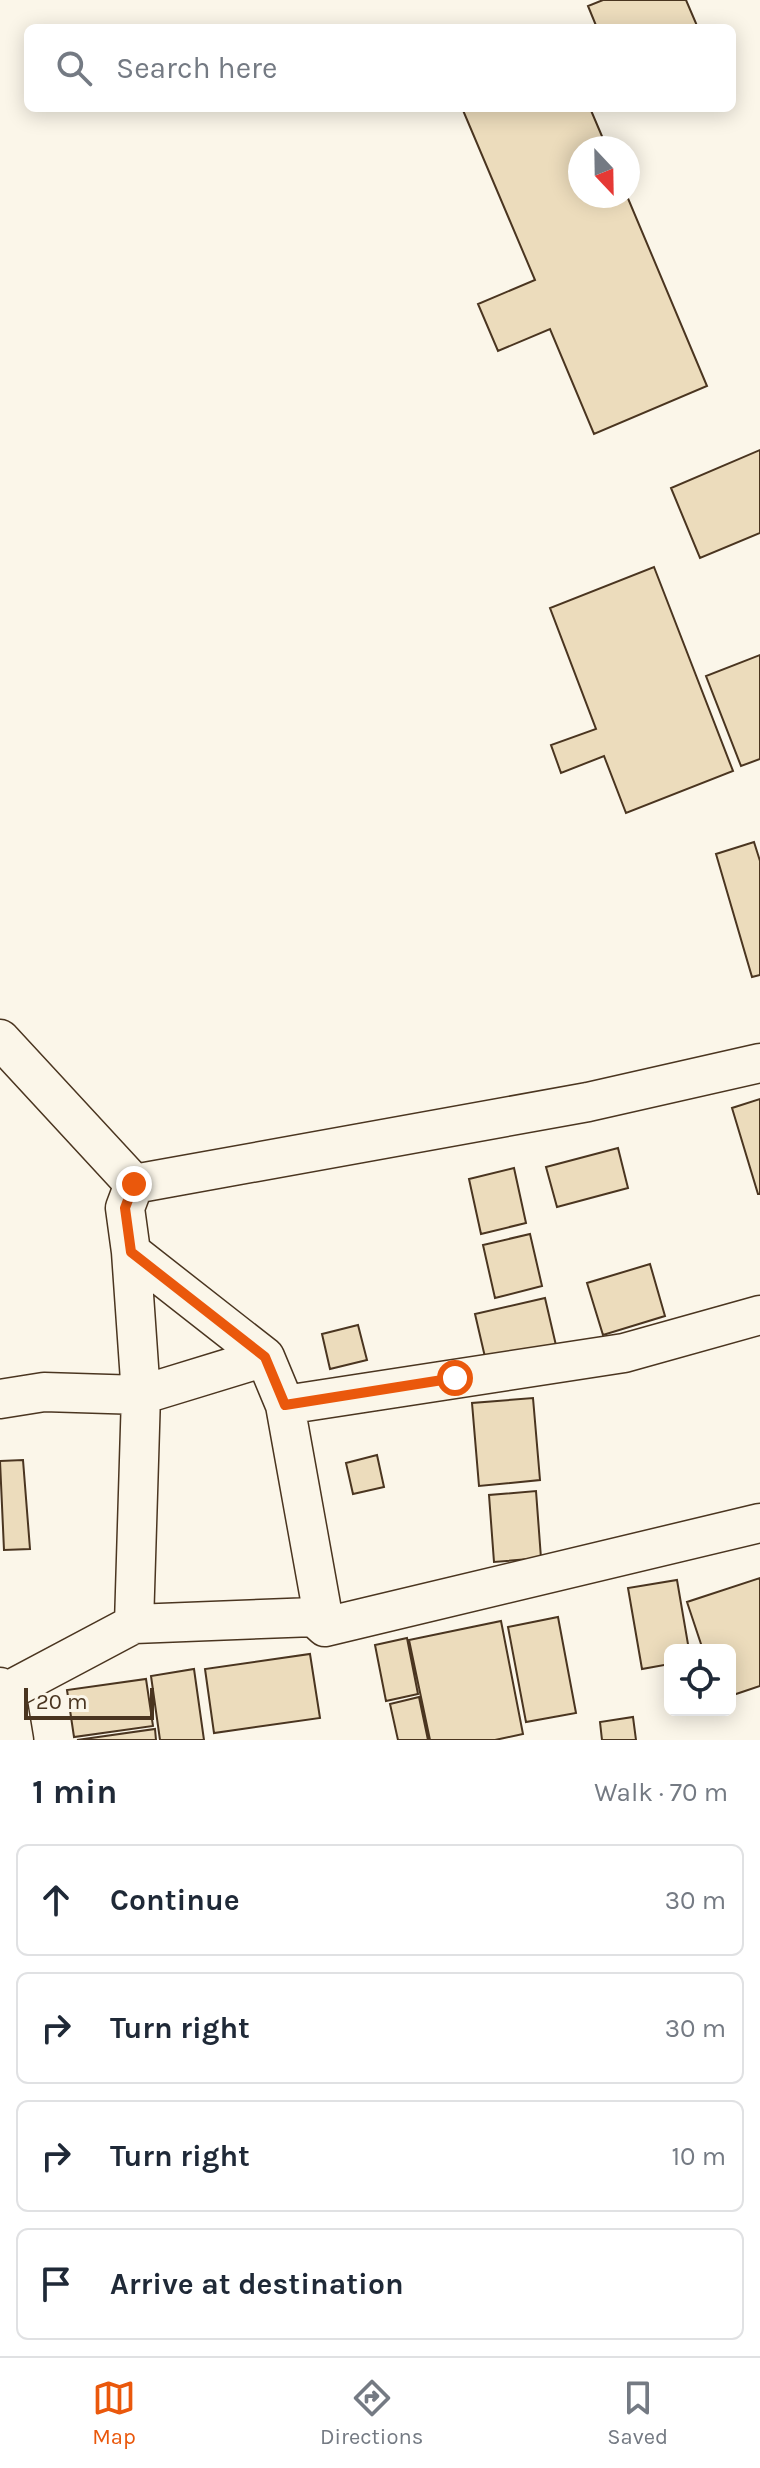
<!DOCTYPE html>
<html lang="en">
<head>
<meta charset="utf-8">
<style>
  :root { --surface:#fff; --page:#f6f6f7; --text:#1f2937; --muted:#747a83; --line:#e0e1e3; --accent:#ea580c }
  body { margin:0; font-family:Karla,sans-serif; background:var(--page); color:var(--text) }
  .controls { position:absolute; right:24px; bottom:24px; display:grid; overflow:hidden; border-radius:12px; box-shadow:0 4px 20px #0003 }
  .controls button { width:72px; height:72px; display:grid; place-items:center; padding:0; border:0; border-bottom:2px solid var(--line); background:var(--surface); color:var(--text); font:40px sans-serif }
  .compass { position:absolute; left:568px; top:136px; width:72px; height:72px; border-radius:50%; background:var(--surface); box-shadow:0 4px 20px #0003; rotate:158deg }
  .scale { position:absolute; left:24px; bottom:20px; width:130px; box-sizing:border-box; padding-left:8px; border:4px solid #4a3520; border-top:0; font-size:22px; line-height:28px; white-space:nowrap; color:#4a3520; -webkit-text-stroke:6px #fbf6e9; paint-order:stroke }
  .stop { position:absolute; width:24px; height:24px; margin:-18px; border:6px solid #ea580c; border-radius:50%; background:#fff }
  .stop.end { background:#ea580c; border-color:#fff; box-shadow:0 2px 8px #0008 }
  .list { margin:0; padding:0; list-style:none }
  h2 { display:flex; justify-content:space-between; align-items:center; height:104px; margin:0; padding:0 32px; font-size:34px }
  h2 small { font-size:26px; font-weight:400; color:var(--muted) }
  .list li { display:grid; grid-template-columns:52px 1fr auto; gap:24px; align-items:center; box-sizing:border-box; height:112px; margin:0 16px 16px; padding:0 16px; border:2px solid var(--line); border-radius:12px }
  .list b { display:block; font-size:30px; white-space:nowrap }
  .list em { font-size:26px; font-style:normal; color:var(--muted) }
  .icon { flex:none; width:44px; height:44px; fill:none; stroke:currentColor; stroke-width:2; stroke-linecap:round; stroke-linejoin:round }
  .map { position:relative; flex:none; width:760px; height:1740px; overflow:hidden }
  .search { position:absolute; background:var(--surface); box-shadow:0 4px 20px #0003; left:24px; right:24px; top:24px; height:88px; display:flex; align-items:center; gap:20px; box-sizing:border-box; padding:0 28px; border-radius:12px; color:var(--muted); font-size:30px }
  .sheet { height:616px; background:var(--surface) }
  nav { display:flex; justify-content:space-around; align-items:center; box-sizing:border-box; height:112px; border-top:2px solid var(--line); background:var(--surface); font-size:22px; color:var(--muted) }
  nav a { display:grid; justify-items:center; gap:4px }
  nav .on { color:var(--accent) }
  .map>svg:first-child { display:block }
  .building { fill:#ecdcbc; stroke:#4a3520; stroke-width:2 }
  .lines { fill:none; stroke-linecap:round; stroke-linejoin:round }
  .street-casing { stroke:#4a3520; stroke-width:41 }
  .street { stroke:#fbf6e9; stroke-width:38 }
  .route { stroke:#ea580c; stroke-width:10 }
</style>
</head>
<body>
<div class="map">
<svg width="760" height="1740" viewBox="0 0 760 1740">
  <rect width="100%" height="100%" fill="#fbf6e9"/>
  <path class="building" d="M603 0H686L698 28H597L588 6Z
    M462 108H590L607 148H580V196H627L707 386 594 434 550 329 498 351 478 304 535 280Z
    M760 450V533L700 558 671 488Z
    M654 567 733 771 626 813 604 756 561 773 551 745 596 729 550 608Z
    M760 655V759L741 766 706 676Z
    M754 842 760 861V975L752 977 716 854Z
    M760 1099V1194H758L732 1108Z
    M618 1148 628 1188 557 1207 546 1167Z
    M514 1168 526 1223 481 1234 469 1179Z
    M530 1234 542 1286 495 1298 483 1245Z
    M650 1264 665 1316 603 1335 587 1283Z
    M545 1298 558 1354 488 1370 475 1314Z
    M358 1325 367 1360 330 1369 322 1334Z
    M533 1398 540 1480 479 1486 472 1403Z
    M377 1455 384 1487 353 1494 346 1463Z
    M23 1460 30 1549 4 1550 0 1461Z
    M536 1491 541 1558 494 1562 489 1495Z
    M760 1578V1686L730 1696V1650H703L687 1602Z
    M677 1580 689 1650H670V1664L642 1669 628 1588Z
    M558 1617 576 1713 526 1722 508 1627Z
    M501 1621 523 1734 495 1740H430L409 1640Z
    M407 1638 418 1694 386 1701 375 1645Z
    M310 1654 320 1718 214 1733 205 1669Z
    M194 1669 204 1740H160L151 1676Z
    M146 1679 153 1726 74 1737 67 1690Z
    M419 1697 428 1740H398L390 1704Z
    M633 1717 636 1740H602L600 1722Z
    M155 1729 156 1740H77Z"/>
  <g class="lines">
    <g class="street-casing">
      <path id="street" d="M0 1039 134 1184 125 1208 131 1252 265 1357 285 1405
        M134 1184 588 1102 760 1063
        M131 1252 141 1395 134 1624
        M0 1399 44 1392 141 1395 265 1357
        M325 1627 285 1405 624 1353 760 1315
        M0 1687 6 1692 134 1624 314 1617 325 1627 760 1523
        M6 1692 14 1740"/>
    </g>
    <use href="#street" class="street"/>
  </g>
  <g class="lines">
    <path class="route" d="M134 1184 125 1208 131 1252 265 1357 285 1405 455 1378"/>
  </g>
</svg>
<div class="controls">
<button><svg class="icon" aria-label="locate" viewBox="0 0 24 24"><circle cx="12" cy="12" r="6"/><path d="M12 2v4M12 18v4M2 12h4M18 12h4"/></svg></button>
</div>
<svg class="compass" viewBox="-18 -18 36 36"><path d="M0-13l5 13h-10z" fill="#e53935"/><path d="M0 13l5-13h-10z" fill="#747a83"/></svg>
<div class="scale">20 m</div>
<div class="stop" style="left:455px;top:1378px"></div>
<div class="stop end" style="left:134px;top:1184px"></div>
<div class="search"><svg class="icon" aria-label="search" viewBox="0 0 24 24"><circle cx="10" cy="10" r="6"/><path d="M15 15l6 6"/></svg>Search here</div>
</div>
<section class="sheet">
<h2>1 min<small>Walk · 70 m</small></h2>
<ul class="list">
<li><svg class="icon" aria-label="ahead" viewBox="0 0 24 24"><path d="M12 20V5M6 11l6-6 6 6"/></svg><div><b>Continue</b></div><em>30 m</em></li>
<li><svg class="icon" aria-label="right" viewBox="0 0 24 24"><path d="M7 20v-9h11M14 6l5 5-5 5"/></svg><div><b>Turn right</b></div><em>30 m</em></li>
<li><svg class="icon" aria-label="right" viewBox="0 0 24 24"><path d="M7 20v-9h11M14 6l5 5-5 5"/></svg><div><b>Turn right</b></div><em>10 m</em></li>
<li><svg class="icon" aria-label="arrive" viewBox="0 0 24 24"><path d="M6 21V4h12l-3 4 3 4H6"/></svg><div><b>Arrive at destination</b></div></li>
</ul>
</section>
<nav>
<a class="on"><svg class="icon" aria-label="map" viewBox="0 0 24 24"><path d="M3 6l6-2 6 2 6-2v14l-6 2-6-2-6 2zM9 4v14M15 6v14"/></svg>Map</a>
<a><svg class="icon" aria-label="directions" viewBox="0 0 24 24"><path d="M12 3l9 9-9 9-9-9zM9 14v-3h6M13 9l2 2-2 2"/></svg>Directions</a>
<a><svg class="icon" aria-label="saved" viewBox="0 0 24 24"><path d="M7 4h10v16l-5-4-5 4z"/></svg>Saved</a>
</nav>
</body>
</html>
